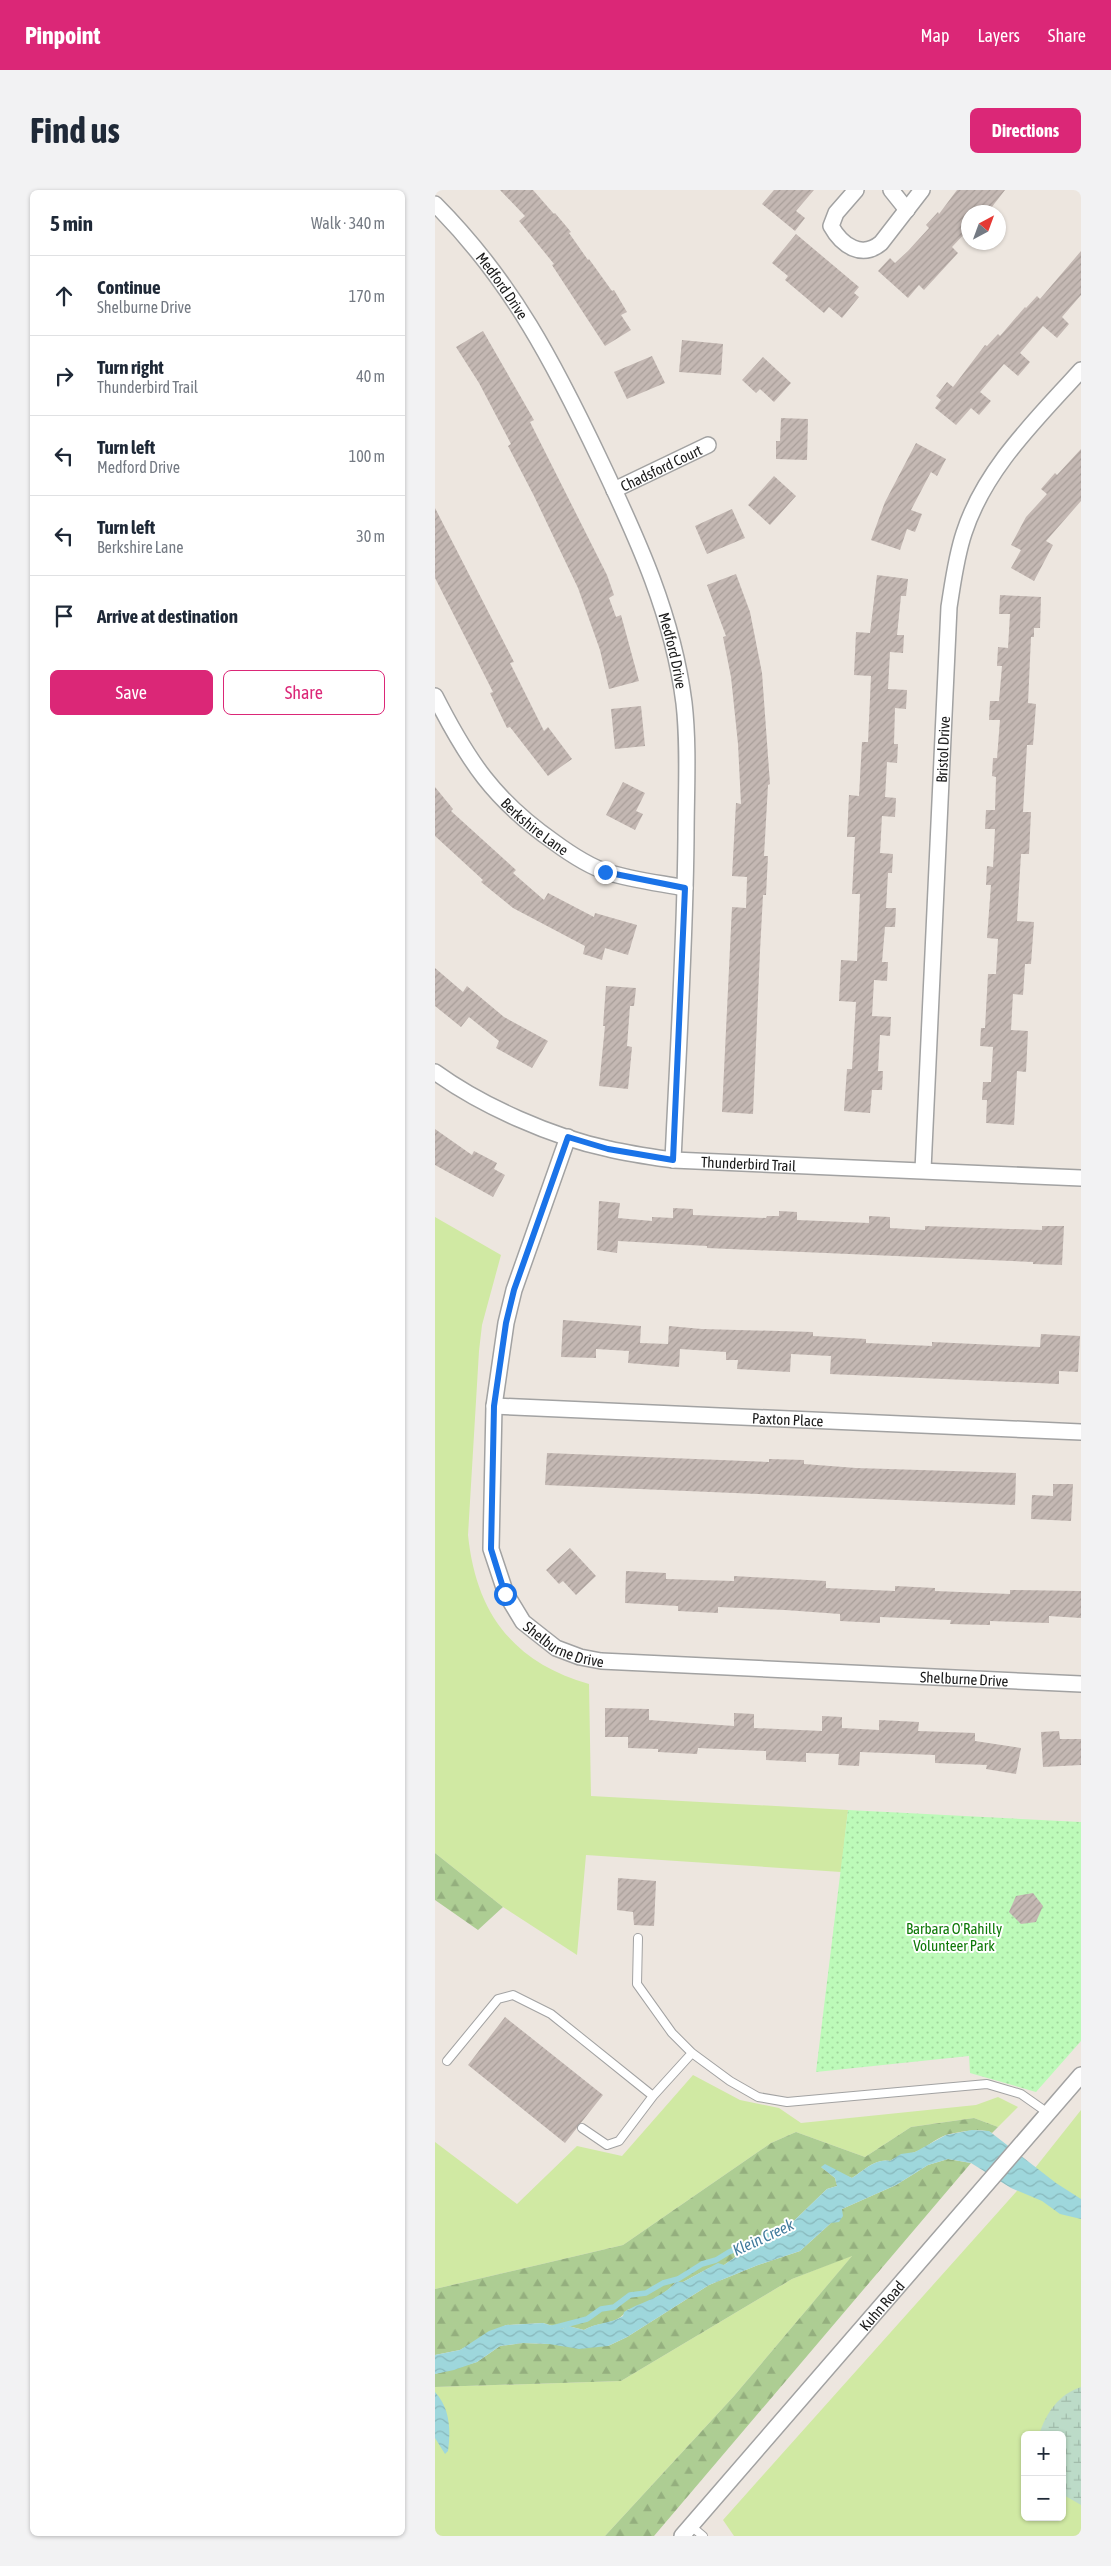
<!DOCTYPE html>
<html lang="en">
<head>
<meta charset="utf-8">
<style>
  :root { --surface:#fff; --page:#f2f2f3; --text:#1f2937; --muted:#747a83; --line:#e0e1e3; --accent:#db2777 }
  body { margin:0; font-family:"Asap Condensed",sans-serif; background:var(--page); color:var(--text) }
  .controls { position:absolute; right:15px; bottom:15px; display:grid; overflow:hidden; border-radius:8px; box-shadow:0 1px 4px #0004 }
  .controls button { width:45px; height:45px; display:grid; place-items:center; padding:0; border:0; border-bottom:1px solid var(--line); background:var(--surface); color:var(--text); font:25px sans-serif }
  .compass { position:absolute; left:526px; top:15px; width:45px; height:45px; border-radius:50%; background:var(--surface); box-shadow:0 1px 4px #0004; rotate:41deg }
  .stop { position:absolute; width:15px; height:15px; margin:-11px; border:4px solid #1a73e8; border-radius:50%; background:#fff }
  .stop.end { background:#1a73e8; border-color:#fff; box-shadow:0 1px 5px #0008 }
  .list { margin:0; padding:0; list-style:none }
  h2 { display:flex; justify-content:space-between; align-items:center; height:65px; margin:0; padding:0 20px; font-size:21px }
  h2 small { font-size:16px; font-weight:400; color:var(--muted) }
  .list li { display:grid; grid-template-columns:32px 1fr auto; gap:15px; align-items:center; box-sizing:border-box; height:80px; padding:0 20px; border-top:1px solid var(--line) }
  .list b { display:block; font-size:19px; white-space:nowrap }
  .list p { margin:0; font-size:16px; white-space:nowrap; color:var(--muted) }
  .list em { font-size:16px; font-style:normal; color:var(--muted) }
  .actions { display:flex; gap:10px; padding:15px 20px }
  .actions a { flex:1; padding:11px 0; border:1px solid var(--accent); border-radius:8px; text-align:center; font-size:18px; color:var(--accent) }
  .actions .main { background:var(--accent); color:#fff }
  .icon { flex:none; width:28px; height:28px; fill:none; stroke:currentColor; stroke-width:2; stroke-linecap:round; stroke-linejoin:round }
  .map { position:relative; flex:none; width:646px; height:2346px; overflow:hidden; border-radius:8px }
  header { display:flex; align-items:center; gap:30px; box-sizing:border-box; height:70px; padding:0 25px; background:var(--accent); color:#fff }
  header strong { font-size:24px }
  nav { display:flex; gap:28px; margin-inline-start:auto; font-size:18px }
  .intro { display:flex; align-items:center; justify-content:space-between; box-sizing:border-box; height:120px; padding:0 30px }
  h1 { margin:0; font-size:35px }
  .button { padding:12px 22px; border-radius:8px; background:var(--accent); color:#fff; font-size:18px; font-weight:700 }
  main { display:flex; gap:30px; padding:0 30px }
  aside { flex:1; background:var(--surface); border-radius:8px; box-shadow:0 1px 4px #0004 }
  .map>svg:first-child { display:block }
  .grass { fill:#d0e9a3; fill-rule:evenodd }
  .forest { fill:url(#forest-firs) }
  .wetland { fill:url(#wetland-marsh) }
  .park { fill:url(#park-dots) }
  .water { fill:url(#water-waves) }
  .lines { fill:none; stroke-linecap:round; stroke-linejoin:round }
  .stream { stroke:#9ed7dc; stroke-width:5.5 }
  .building { fill:url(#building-hatch) }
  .lane-casing { stroke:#a2a2a2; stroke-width:10 }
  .street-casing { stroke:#a2a2a2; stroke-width:18 }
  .lane { stroke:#fff; stroke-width:8 }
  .street { stroke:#fff; stroke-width:15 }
  .route { stroke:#1a73e8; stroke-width:6 }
  .labels { text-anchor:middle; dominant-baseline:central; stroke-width:4; stroke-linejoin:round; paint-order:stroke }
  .street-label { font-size:15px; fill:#1b1b1b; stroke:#fff }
  .park-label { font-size:15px; fill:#0f7908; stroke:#fff }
  .water-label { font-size:16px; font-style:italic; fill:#417b9c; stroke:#fff }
</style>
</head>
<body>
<header>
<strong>Pinpoint</strong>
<nav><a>Map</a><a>Layers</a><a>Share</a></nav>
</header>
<div class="intro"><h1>Find us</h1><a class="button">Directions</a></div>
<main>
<aside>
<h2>5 min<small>Walk · 340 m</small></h2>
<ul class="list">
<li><svg class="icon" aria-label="ahead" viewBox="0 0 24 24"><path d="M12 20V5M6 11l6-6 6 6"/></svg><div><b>Continue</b><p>Shelburne Drive</p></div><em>170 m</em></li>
<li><svg class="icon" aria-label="right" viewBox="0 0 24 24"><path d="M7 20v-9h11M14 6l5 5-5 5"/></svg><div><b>Turn right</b><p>Thunderbird Trail</p></div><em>40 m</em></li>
<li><svg class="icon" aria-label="left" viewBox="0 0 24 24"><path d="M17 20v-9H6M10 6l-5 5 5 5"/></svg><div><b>Turn left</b><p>Medford Drive</p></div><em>100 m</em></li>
<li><svg class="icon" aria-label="left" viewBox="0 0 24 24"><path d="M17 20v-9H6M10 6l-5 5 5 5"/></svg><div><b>Turn left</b><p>Berkshire Lane</p></div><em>30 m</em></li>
<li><svg class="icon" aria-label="arrive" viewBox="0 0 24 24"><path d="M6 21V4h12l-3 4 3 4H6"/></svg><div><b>Arrive at destination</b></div></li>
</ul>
<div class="actions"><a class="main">Save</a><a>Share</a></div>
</aside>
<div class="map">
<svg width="646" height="2346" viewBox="0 0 646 2346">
  <defs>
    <pattern id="forest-firs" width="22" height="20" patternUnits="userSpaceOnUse" patternTransform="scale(1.25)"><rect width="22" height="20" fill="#adcd93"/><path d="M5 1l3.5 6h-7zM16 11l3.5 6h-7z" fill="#94af7e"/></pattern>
    <pattern id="wetland-marsh" width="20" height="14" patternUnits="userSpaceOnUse" patternTransform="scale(1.25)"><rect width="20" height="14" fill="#bcdbc8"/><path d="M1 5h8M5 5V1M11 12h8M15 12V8" fill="none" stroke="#a1bbab"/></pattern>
    <pattern id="park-dots" width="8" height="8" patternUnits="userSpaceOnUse" patternTransform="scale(1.25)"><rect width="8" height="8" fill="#bdfab9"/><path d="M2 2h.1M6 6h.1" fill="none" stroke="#a2d69e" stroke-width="1.8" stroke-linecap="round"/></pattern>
    <pattern id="water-waves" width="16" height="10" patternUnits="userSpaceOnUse" patternTransform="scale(1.25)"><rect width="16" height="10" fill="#9ed7dc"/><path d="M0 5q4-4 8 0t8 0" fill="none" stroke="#88b8bc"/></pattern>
    <pattern id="building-hatch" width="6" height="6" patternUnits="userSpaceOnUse" patternTransform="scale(1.25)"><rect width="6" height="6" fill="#c4b8b3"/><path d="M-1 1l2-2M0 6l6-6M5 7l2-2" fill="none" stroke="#a89e99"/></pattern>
  </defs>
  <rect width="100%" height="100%" fill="#ede6df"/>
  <path class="grass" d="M0 1027 66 1065 47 1135 44 1161 33 1345C41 1423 78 1472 154 1494L156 1606 413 1620 406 1682 151 1665 142 1765 68 1717 0 1663Z
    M258 1885 305 1910 344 1918 366 1933 541 1915 563 1907 583 1917 563 1937 539 1928 476 1937 430 1967 361 1942 336 1953 188 2055 0 2099V1952L82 2014 142 1956 187 1966Z
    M646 1920V2346H299L288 2330 581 2002ZM590 2245H627V2327H590Z
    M418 2065 299 2206 170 2346H0V2197L186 2191 357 2089Z"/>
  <path class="forest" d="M0 1663 68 1717 43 1740 0 1710Z
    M539 1928 563 1937 557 1943C549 1937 521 1942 511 1945 500 1949 491 1958 480 1962 470 1966 464 1965 455 1971 441 1968 428 1981 417 1988L386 1977 400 1988 402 1996 392 1999 338 2051 322 2052 289 2075 274 2078 248 2092H241C230 2105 210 2115 192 2120 182 2136 164 2131 149 2140L133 2136 127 2139 108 2133 71 2135 25 2160 0 2165V2099L188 2055 336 1953 361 1942 430 1967 476 1937Z
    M513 1969 536 1973 219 2346H170L299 2206 417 2066 357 2089 186 2191 0 2197V2184L42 2172 65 2156 88 2153 173 2156 192 2147 274 2095 323 2075 365 2061 396 2033 407 2019 461 1995 493 1975Z"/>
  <path class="wetland" d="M646 2197V2315L627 2304V2245H604C611 2223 624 2204 646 2197Z"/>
  <path class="park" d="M413 1620 646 1632V1851L601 1902 535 1883 534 1866 381 1882Z"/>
  <path class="water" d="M537 1940 554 1941 621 1993 646 2009V2029L625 2024 607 2011 576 1998 536 1973 513 1969 493 1975 461 1995 407 2019 408 2026 404 2032 396 2033 365 2061 323 2075 274 2095 192 2147 173 2156 144 2159 114 2154 88 2153 65 2156 42 2172 19 2180 0 2184V2165L25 2160 54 2141 71 2135 108 2133 127 2139 133 2136 149 2140C162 2132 176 2134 188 2126L189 2122C207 2111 226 2109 241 2092H248L283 2073 289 2075 322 2052 334 2048 338 2051 392 1999 402 1996 400 1988 386 1977 390 1974 417 1988C428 1981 441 1968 455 1971L466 1964 480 1962 511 1945Z
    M0 2202C15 2218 16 2240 13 2261L10 2264 0 2248Z"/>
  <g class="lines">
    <path class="stream" d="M114 2139 152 2129 166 2119 179 2117 195 2105 211 2103 228 2093 243 2089 267 2074 281 2070 294 2062 362 2033"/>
  </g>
  <path class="building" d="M65 0H98L119 24 120 23 136 42 134 43 153 70 154 69 177 101 179 100 192 122 186 125 196 140 170 156 117 75 119 74 84 31 90 26Z
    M339 0H379L361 21 370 28 360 41 327 14Z
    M522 0H570L553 22H534V39L517 57 523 63 489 100 484 95 473 108 443 81 455 68 460 73 473 61 494 38 491 35 503 22 504 24Z
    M361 44 424 97 419 103 424 107 407 128 394 117 389 123 350 90 353 86 337 73Z
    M646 61V105L627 127 634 134 622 148 608 136 585 163 595 172 583 186 569 174 545 202 556 211 544 225 536 218 521 235 500 218 506 210 501 206 512 192 518 197 550 155 552 156 563 144 565 146 590 117 591 118 602 106 605 109Z
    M48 141 99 230 95 232 172 385 179 405 174 408 181 427 186 425 204 491 174 499 165 460 143 398 99 306 73 256 76 254 44 193 21 157Z
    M247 150 288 154 286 185 244 182Z
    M217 166 230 193 192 209 179 182Z
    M328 167 356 193 339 212 325 199 321 203 307 190Z
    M346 228 373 229 372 270 341 269V251H345Z
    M481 253 511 269 502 286 496 282 476 320 487 324 480 342 472 339 465 360 436 350 450 312Z
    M646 259V311L611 351 618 355 599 391 576 378 586 360 576 355 591 327 612 304 606 299 620 283 622 285Z
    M339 286 361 306 335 335 313 315Z
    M0 318 79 472 75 473 109 541 113 537 137 569 113 586 75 537 72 538 55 503 58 502 0 388Z
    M297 319 310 348 272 364 260 336Z
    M301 384 315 422 327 483 335 594 333 595 329 666H333L331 705H328L325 761 318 924 287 922 297 717 311 718 312 687 297 686 301 613 306 614 303 554 296 487 288 447 291 446 272 395Z
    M442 385 473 389 471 406H466L462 445H469L468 463 455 462 453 499 472 500 471 519 460 518 459 554H463L462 573 452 572 450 607 461 608 460 627 447 626 445 663 458 664 457 683H453L451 718H461L460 737H450L447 772H453L452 791 439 790 437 826 456 827 455 846 445 845 443 881H448L447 900H437L435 923 409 921 412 879H417L421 812 404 811 406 770 422 771 425 704H417L420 647H412L414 605 424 606 427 552H433L436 486 419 485 421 442 435 443Z
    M565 405 606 407 605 438H599V447H596L593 513 601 514 598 555H592L588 622H596L594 664H586L582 731 599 732 596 774H590L588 805 578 804 576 840 593 841 591 882 582 881 579 935 551 933 552 910H547L548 892H556L558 857 545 856 546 838H550L553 784H561L563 749 552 748 556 695H551L552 676 558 677 560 639H550L551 620H560L561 587 557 586 558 568H562L565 530H554L555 511H564L567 476H562L563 457 573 458 575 424H564Z
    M206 516 210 556 180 559 176 519Z
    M188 592 210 603 201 621 208 624 200 640 171 625Z
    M0 597 18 619 16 621 81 680 78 683 109 710 113 703 159 727 160 723 202 735 193 765 170 758 167 770 148 764 150 756 78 718 46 692 48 690 0 646Z
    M0 778 28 802 32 796 69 827 113 851 97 878 61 858 64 851 34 827 26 837 0 816Z
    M171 796 201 798 199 816H195L192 856 197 857 193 899 164 896 170 836H168Z
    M0 939 37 965 39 961 62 973 59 979 70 985 58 1007 0 975Z
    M164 1011 185 1013 183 1028 217 1031V1027L238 1028V1018L258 1019V1025L331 1028 332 1026H344V1021L362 1022V1030L434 1033V1026L455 1027V1038L490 1040V1036L607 1040V1036H629L627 1075 598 1074V1072L272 1058V1056L183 1051 182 1063 162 1060Z
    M128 1130 206 1136 205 1153 233 1154 234 1136 267 1139 378 1142V1146L431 1149V1153L497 1156V1152L605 1157 606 1144 645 1146 643 1182 624 1181V1194L395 1184 396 1166 356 1164 355 1182 302 1179 303 1170H291V1162L245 1159 244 1177 193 1173 194 1161 161 1159V1168L126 1167Z
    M112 1263 334 1272V1269L369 1270V1274L421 1278 581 1283 580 1315 110 1295Z
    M618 1294H638L636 1331 596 1329 597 1305 618 1306Z
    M135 1358 161 1386 141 1405 128 1391 124 1394 111 1380Z
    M191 1381 231 1383V1389L299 1391V1386L391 1391V1398L460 1401V1396L500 1398V1401L575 1404V1400L646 1401V1428L614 1426V1433L555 1431V1435L515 1434 516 1430 445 1427V1433L405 1431V1424L350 1420 283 1417V1423L243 1421V1416L190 1413Z
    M170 1518 214 1519V1530L299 1536V1523L319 1524V1538L387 1541V1526L407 1527V1538L444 1540V1530L484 1532 483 1541 540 1543V1551L586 1558 581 1584 551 1579 552 1575 500 1573V1565L425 1562 424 1576 403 1575 404 1564 371 1563V1572L331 1570V1561L263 1558 262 1564 223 1562V1559L193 1558V1547H170Z
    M624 1541 625 1549H646V1575L608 1577 606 1542Z
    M183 1688 221 1691 219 1736 199 1735 198 1722 182 1720Z
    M598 1703 608 1716 601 1732 586 1734 574 1722 581 1706Z
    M70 1827 168 1905 130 1953 33 1875Z"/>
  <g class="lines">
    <g class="lane-casing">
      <path id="lane" d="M203 1748 202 1794 237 1843 257 1863 295 1891 323 1907 352 1912 552 1894 586 1904 613 1923
        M12 1871 63 1809 78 1805 116 1824 218 1906
        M147 1938 172 1955 184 1951 218 1906 257 1863
        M256 2336 268 2346"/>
    </g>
    <g class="street-casing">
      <g id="street">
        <path d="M421 0 401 23 396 36C407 56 427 69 446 53L487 0"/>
        <path d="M456 0 472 20"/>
        <path id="s1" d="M0 14C77 91 120 175 166 272 203 350 238 426 249 513 254 557 251 603 251 647 250 755 243 862 238 970"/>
        <path id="s2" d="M179 300 273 255"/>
        <path id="s3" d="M0 506C33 571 59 610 119 652 134 663 153 676 172 682 197 690 224 693 250 698"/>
        <path id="s4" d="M0 882C47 916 117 947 174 959 195 964 217 967 238 970L646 988"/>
        <path id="s5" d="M133 947 79 1100 71 1133 59 1216 56 1359 71 1404 88 1432 121 1458 145 1467 166 1471 646 1494"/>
        <path id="s6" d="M488 980 514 417C518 392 521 367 529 343 550 278 602 229 646 180"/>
        <path id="s7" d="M59 1216 646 1242"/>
        <path id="s8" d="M247 2346 646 1885"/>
      </g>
    </g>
    <use href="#lane" class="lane"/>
    <use href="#street" class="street"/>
  </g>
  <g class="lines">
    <path class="route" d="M70 1404 56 1359 59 1216 71 1133 79 1100 133 947 173 959 238 970 250 698 170 682"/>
  </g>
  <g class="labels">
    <g class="street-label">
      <text stroke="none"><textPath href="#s1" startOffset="106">Medford Drive</textPath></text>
      <text stroke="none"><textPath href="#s2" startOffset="52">Chadsford Court</textPath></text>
      <text stroke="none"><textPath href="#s1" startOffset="511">Medford Drive</textPath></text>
      <text stroke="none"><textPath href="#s6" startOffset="421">Bristol Drive</textPath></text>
      <text stroke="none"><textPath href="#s3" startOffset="166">Berkshire Lane</textPath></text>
      <text stroke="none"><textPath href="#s4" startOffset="332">Thunderbird Trail</textPath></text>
      <text stroke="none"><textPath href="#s7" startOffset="294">Paxton Place</textPath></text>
      <text stroke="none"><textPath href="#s5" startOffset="551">Shelburne Drive</textPath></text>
      <text stroke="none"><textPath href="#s5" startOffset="956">Shelburne Drive</textPath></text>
      <text stroke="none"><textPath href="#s8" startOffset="305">Kuhn Road</textPath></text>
    </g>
    <g class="park-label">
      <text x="519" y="1738">Barbara O'Rahilly<tspan x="519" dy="17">Volunteer Park</tspan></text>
    </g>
    <g class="water-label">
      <text transform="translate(328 2047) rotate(-25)">Klein Creek</text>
    </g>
  </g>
</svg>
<div class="controls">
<button>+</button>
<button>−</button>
</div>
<svg class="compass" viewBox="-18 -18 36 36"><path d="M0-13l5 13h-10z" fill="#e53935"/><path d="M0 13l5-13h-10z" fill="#747a83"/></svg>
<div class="stop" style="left:70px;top:1404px"></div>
<div class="stop end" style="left:170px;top:682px"></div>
</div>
</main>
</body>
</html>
